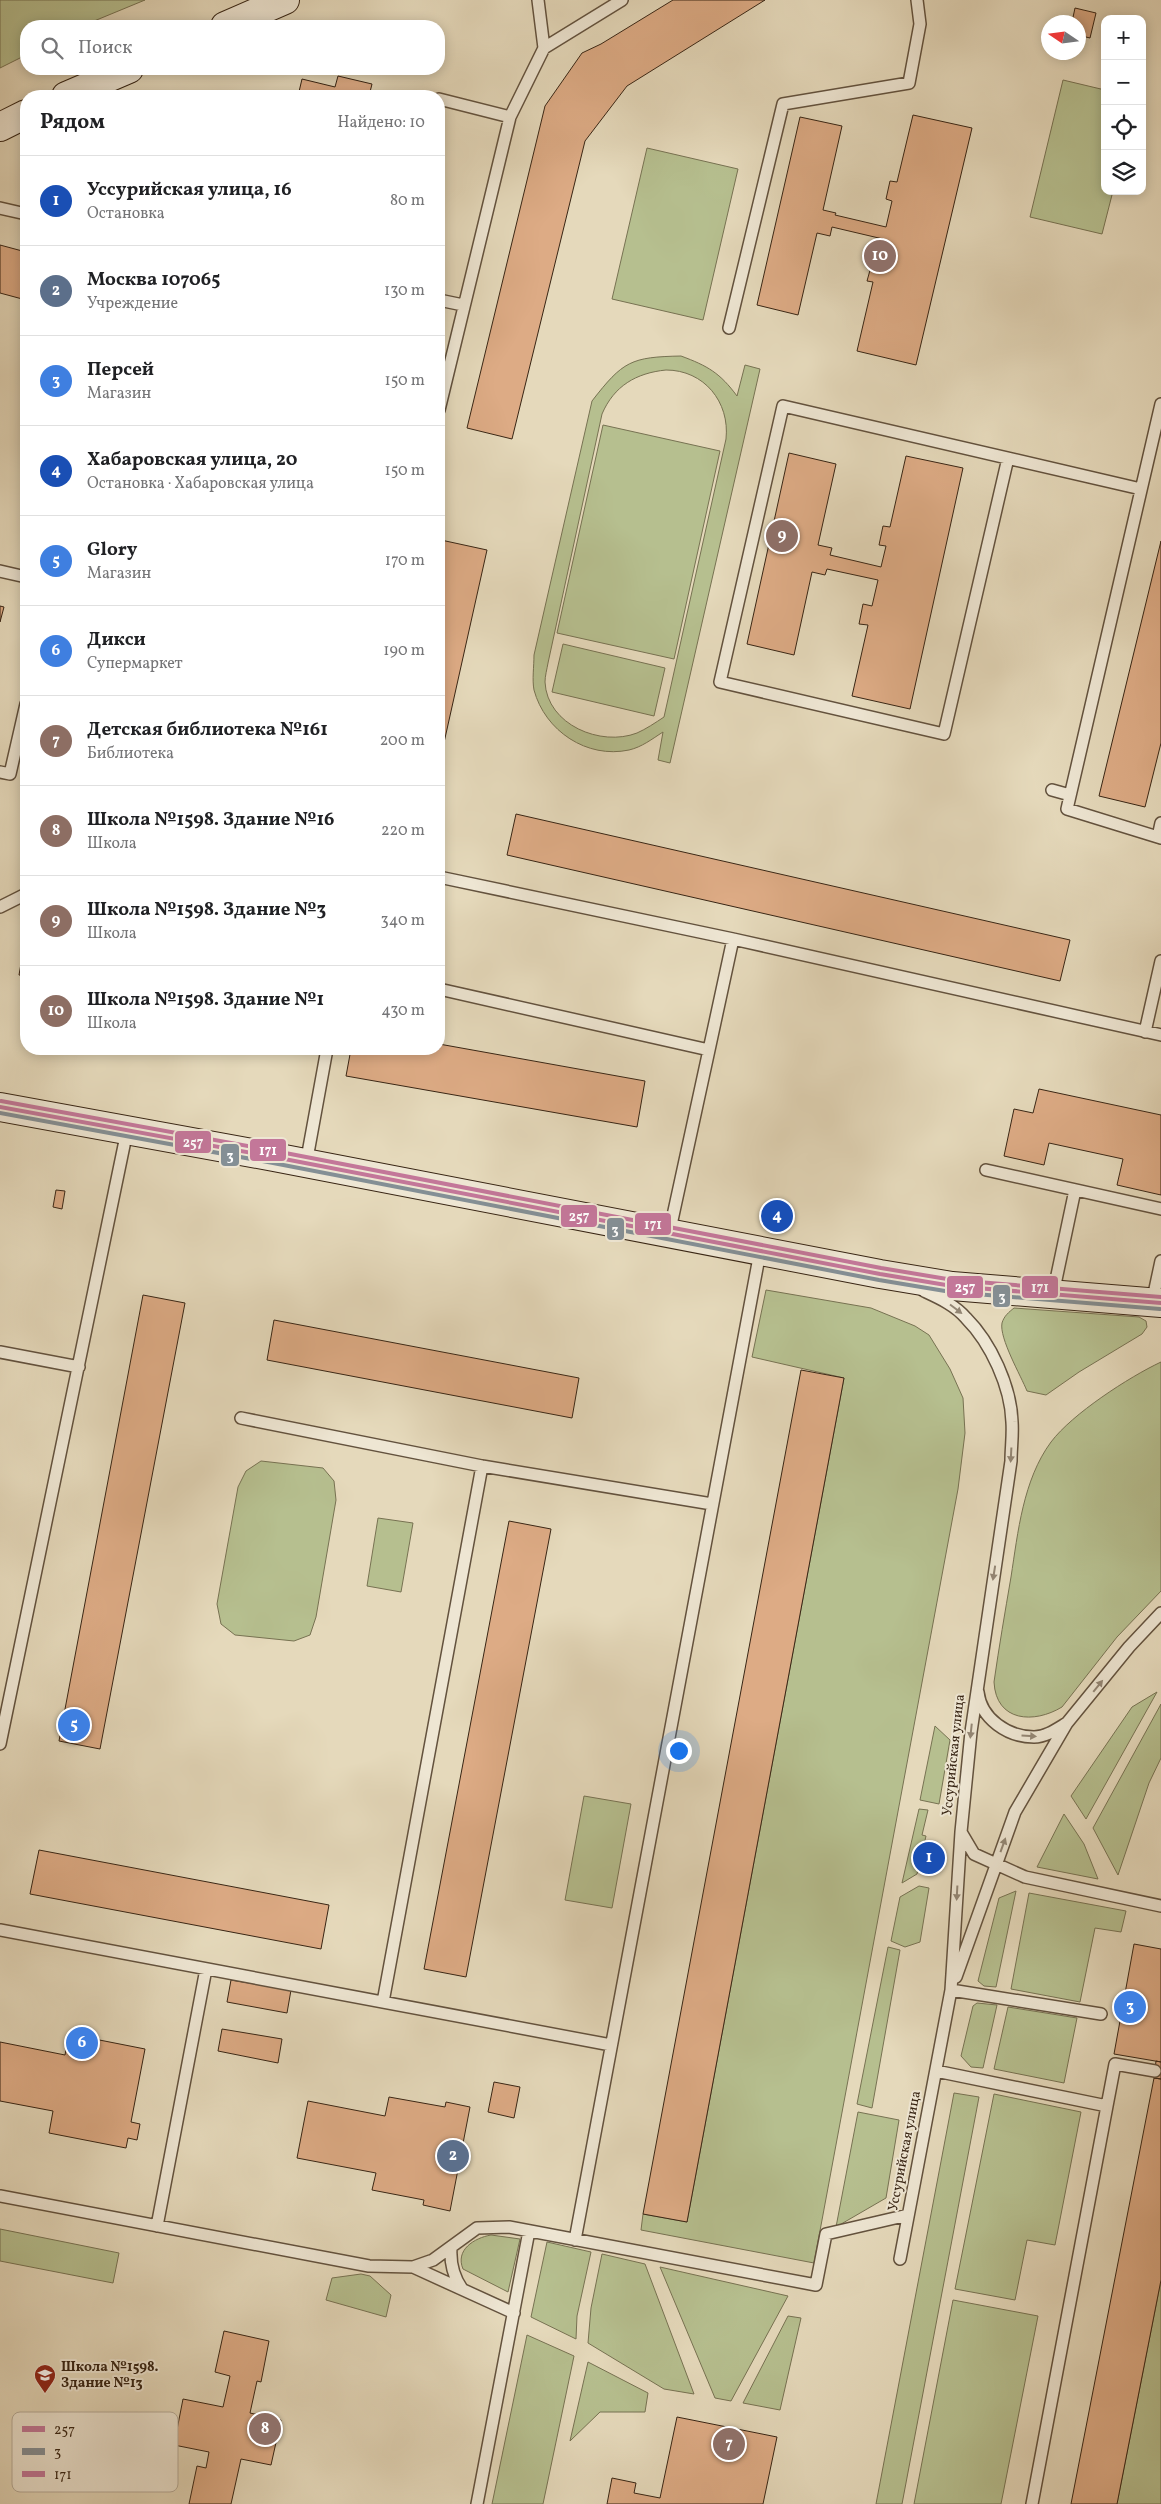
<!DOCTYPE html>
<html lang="ru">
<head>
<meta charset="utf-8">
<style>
  :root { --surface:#fff; --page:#f2f2f2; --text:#202124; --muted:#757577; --line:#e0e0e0; --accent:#8f2418 }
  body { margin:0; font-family:Vollkorn,serif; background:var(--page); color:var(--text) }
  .controls { position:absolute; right:15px; top:15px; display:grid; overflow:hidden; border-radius:10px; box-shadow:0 2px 12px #0003 }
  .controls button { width:45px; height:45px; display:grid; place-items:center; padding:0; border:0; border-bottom:1px solid var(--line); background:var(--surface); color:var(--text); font:25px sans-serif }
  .compass { position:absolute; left:1041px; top:15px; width:45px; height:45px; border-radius:50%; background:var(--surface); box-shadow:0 2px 12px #0003; rotate:283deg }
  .you { position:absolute; left:678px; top:1750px; width:18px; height:18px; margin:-12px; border:4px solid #fff; border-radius:50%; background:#1a73e8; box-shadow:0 0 0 8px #1a73e833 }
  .badge { display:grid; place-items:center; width:32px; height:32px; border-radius:50%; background:var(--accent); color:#fff; font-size:16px; font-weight:700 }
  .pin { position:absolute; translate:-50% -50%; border:2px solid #fff; box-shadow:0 1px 5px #0006 }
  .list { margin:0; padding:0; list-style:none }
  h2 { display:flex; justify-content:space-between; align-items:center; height:65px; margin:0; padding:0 20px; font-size:21px }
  h2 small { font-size:16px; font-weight:400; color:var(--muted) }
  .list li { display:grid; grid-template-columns:32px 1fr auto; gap:15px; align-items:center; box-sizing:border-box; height:90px; padding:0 20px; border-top:1px solid var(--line) }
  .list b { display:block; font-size:19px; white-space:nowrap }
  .list p { margin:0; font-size:16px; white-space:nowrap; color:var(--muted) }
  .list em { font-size:16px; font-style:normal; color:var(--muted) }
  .icon { flex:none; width:28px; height:28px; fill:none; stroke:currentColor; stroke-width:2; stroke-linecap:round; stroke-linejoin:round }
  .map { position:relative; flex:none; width:1161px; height:2504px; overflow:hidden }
  .search { position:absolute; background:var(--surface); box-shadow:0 2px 12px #0003; left:20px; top:20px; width:425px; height:55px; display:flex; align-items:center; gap:12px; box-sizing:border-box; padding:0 18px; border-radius:20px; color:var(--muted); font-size:19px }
  .panel { position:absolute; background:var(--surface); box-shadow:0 2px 12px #0003; left:20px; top:90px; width:425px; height:965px; border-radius:20px }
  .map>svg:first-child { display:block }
  .green { fill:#b6bf8f; stroke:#777252; fill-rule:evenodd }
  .building { fill:#ddab85; stroke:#382514 }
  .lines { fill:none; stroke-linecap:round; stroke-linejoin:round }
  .lane-casing { stroke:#63523e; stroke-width:14 }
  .secondary-casing { stroke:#382514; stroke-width:30 }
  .lane { stroke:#eee6d3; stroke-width:11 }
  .secondary { stroke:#eee6d3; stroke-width:28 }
  .bus-1-casing { stroke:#eee6d3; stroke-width:8 }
  .bus-2-casing { stroke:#eee6d3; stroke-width:8 }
  .bus-3-casing { stroke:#eee6d3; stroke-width:8 }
  .bus-1 { stroke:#c37799; stroke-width:4 }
  .bus-2 { stroke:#848f95; stroke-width:4 }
  .bus-3 { stroke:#c37799; stroke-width:4 }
  .oneway { fill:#938674 }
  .labels { text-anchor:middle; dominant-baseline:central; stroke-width:4; stroke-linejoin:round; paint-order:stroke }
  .street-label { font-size:14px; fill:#382514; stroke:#eee6d3 }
  .poi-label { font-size:14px; font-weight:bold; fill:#382514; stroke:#eee6d3; text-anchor:start }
  .key { fill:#eee6d3; stroke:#b7ac9a; stroke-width:1 }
  .key-label { font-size:14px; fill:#382514 }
  .line-badge { stroke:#eee6d3; stroke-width:2 }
  .badge-label { font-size:14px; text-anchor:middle; font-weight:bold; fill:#fff }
</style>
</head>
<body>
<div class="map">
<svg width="1161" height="2504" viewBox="0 0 1161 2504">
  <rect width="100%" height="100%" fill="#e5d9bb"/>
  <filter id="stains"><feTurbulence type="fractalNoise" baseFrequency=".004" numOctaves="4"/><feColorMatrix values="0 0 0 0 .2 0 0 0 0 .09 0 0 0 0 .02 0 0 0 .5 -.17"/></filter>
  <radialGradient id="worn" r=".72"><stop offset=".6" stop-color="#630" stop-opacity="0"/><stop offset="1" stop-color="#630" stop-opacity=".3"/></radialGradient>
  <path class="green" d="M0 0H145L82 26H26V55L0 68Z
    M1063 80 1105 90V191H1113L1102 234 1030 217Z
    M647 148 738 169 703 320 612 299Z
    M681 356C708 366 720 373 737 396L745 365 760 369 670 763 658 760 663 732C652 739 642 747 629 750 587 759 545 731 534 690 532 680 534 666 534 655L592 401C623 361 631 357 681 356ZM666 370C704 370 730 402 726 439L664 717C655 723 646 729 637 733 601 747 547 725 545 682 545 676 547 669 548 663L602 414C614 386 636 373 666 370Z
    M603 425 720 451 674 659 557 633Z
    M563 644 665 668 654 716 552 692Z
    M766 1290 871 1308 915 1326 929 1335 950 1369 963 1398 965 1433 958 1489 814 2263 641 2230 643 2214 687 2222 844 1378 752 1357Z
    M1014 1308 1139 1317 1146 1321 1147 1327 1142 1334 1079 1372 1046 1395 1027 1391C1021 1376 999 1338 1002 1323 1004 1316 1009 1312 1014 1308Z
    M1161 1362V1591L1117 1637 1062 1707C1034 1724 996 1722 994 1682 999 1647 1005 1612 1011 1577 1018 1532 1023 1480 1051 1442 1072 1414 1129 1377 1161 1362Z
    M261 1461 323 1468 334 1481 336 1500 316 1617 310 1635 294 1641 235 1635 221 1624 217 1604 238 1487 246 1471Z
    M378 1518 413 1523 401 1592 367 1586Z
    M1157 1692 1086 1819 1071 1796 1132 1707Z
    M1161 1704V1758L1149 1783 1118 1875 1093 1828Z
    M935 1726 950 1740 939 1804 920 1800Z
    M584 1796 631 1804 612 1908 565 1900Z
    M919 1809 928 1810 922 1835 926 1836 917 1874 902 1883Z
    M1064 1814 1084 1844 1098 1879 1037 1867Z
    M919 1886 929 1888 920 1942 905 1947 891 1941 900 1897Z
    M1016 1891 996 1987 984 1986 978 1981 999 1898Z
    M1029 1893 1126 1911 1121 1932 1095 1928 1080 2002 1011 1989Z
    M888 1947 900 1950 872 2108 857 2104Z
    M977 2003 997 2005 983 2068 971 2067 961 2056 973 2006Z
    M1008 2007 1077 2018 1064 2083 994 2069Z
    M954 2093 979 2097 902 2504H876Z
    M994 2094 1081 2112 1055 2245 1027 2240 1015 2300 955 2289Z
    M858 2112 899 2120 886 2198 836 2227Z
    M0 2229 119 2253 113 2283 0 2261Z
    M491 2235 520 2239 508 2292 463 2269C455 2250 474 2238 491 2235Z
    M547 2242 591 2252 577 2316 576 2339 531 2317Z
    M602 2254 645 2264 694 2394 664 2389 588 2343 591 2308Z
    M660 2267 788 2296 731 2401 715 2398Z
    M361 2274 370 2276 391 2295 386 2317 326 2300 332 2278Z
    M1161 2280V2504H1117Z
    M953 2300 1038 2316 1001 2504H914Z
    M788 2316 801 2318 780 2410 743 2403Z
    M527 2335 574 2356 543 2504H492Z
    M588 2362 648 2393 645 2412H600L570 2441Z"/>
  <path class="building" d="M673 0H765L627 86 585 141 512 439 467 428 545 106 582 53 601 44Z
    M1075 8 1096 13 1090 38 1078 35V22H1072Z
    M338 76 372 84 369 96H298L302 79 335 87Z
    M913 115 972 128 916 365 857 351 873 282 867 281 872 263 877 264 883 239 832 227 830 236 817 233 798 315 757 305 800 117 842 126 823 210 836 213 835 215 886 227 892 201 886 199 890 181 897 182Z
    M0 245 26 252V300L0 293Z
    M789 453 836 464 818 545 832 548 830 555 881 567 886 546 879 545 883 526 890 527 906 456 963 468 910 709 852 696 868 625 859 624 863 604 872 606 878 580 827 569 825 575 812 572 794 655 747 644Z
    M441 540 487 550 439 765V550Z
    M1161 541V743L1145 807 1099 796Z
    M0 606 4 607 0 622Z
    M516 814 1070 940 1060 981 507 855Z
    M26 935V976L19 975Z
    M439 1044 645 1081 637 1127 346 1076 351 1049H439Z
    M1039 1089 1161 1115V1195L1117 1185 1123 1159 1049 1143 1044 1165 1004 1156 1014 1109 1033 1113Z
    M56 1190 65 1191 62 1209 53 1207Z
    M143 1295 185 1303 100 1749 59 1741Z
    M274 1320 579 1378 572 1418 267 1360Z
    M801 1370 844 1378 687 2222 643 2214Z
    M509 1521 551 1529 466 1977 424 1969Z
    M39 1850 329 1905 321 1949 30 1894Z
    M1134 1944 1161 1949V2062L1114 2054Z
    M231 1980 291 1990 287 2013 227 2002Z
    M222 2029 282 2039 278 2063 218 2051Z
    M69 2034 145 2049 131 2122 140 2124 137 2140 128 2138 126 2148 49 2133 53 2111 0 2101V2042L65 2055Z
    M1156 2061 1161 2062V2079L1154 2078Z
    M1154 2078 1161 2079V2280L1117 2504H1071Z
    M494 2082 520 2087 514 2118 488 2112Z
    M389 2097 445 2107 446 2102 470 2107 450 2211 423 2205 424 2200 372 2190 376 2173 297 2158 308 2101 385 2116Z
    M224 2331 269 2341 261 2382 257 2381 250 2413 281 2420 271 2465 241 2459 231 2504H189L197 2466 206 2468 209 2452 174 2445 183 2399 223 2407 230 2376 215 2372Z
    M677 2417 777 2437 763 2504H607L612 2478 636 2483 634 2493 660 2498Z"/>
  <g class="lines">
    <g class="lane-casing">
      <path id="lane" d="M544 48 622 0
        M439 99 510 117
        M0 208 26 214
        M439 300 463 305
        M729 328 783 104 909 83 920 24 917 0
        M1161 404 1067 809 1161 838
        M439 410 510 117 544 48 538 0
        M1008 458 944 734 720 682 783 406 1141 489
        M0 571 26 577
        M0 772 10 774 26 704
        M1052 790 1070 795
        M1158 837 1161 823
        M439 877 733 939 1161 1035
        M0 907 26 894
        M439 989 709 1050 669 1234
        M1145 1032 1161 961
        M709 1050 733 939
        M306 1164 327 1049
        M986 1170 1161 1209
        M1053 1294 1075 1190
        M1152 1303 1161 1261
        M0 1352 79 1367
        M241 1418 482 1466 712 1504
        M978 1692C981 1719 1008 1737 1034 1737 1046 1737 1057 1729 1067 1723L1129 1647 1161 1613
        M0 1744 127 1131
        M961 1832 974 1854 1025 1877 1161 1906
        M0 1930 611 2045
        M956 1977 1015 1812 1067 1723
        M951 1990 1101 2014
        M383 2002 482 1466
        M936 2071 1107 2106 1115 2064 1155 2071
        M0 2196 369 2266 413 2267 433 2260 477 2228 509 2227 816 2285 826 2234 908 2215
        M157 2226 206 1969
        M575 2240 760 1252
        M451 2248C450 2264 453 2276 462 2289
        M900 2259 951 1990 961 1832 971 1732 1011 1461C1011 1448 1013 1435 1012 1422 1011 1387 991 1343 966 1318 955 1305 939 1298 924 1291
        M413 2267 514 2313
        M477 2504 529 2231
        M1032 2504 1107 2106"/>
    </g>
    <g class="secondary-casing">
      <path id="secondary" d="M225 26 285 0
        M66 96 129 69
        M0 127 26 114
        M0 1107 274 1157 880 1274 952 1286 1161 1303"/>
    </g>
    <use href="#lane" class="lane"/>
    <use href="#secondary" class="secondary"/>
    <g class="bus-1-casing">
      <path id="bus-1" d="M0 1107 274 1157 880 1274 952 1286 1161 1303"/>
    </g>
    <g class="bus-2-casing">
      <path id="bus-2" d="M0 1113 273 1163 879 1280 951 1292 1160 1309"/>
    </g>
    <g class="bus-3-casing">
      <path id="bus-3" d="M1 1101 275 1151 881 1268 953 1280 1161 1297"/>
    </g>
    <use href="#bus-1" class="bus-1"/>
    <use href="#bus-2" class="bus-2"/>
    <use href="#bus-3" class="bus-3"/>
  </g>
  <defs><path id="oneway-solid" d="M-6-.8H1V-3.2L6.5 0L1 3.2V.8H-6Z" transform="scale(1.25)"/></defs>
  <g class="oneway">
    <use href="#oneway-solid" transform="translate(956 1309) rotate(37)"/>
    <use href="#oneway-solid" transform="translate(1011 1455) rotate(93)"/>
    <use href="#oneway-solid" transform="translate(994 1573) rotate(99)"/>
    <use href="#oneway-solid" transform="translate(1098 1686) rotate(-51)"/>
    <use href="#oneway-solid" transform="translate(971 1731) rotate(96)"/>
    <use href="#oneway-solid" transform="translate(1029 1736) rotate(4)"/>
    <use href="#oneway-solid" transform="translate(1003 1845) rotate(-70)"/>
    <use href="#oneway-solid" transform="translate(957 1893) rotate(93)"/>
  </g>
  <defs>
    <g id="school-pin" transform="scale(1.125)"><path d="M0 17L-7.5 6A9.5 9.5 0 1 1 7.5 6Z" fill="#8f2418" stroke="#eee6d3"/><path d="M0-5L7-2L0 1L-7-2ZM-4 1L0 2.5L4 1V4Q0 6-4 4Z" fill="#fff"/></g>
  </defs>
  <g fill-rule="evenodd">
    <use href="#school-pin" x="45" y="2375"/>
  </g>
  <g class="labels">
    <g class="street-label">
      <text transform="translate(954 1755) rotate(-84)">Уссурийская улица</text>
      <text transform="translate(905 2151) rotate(-79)">Уссурийская улица</text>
    </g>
    <g class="poi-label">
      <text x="61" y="2367">Школа №1598.<tspan x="61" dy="16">Здание №13</tspan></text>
    </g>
  </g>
  <rect x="12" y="2412" width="166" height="80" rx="8" class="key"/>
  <rect x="22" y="2426" width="23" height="6" fill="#c37799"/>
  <rect x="22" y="2448" width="23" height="7" fill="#848f95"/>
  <rect x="22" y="2471" width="23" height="6" fill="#c37799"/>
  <g class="key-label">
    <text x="54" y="2434">257</text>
    <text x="54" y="2456">3</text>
    <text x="54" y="2479">171</text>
  </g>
  <g class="line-badge">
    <rect x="174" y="1130" width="38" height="24" rx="5" fill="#c37799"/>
    <rect x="249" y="1138" width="38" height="24" rx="5" fill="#c37799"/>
    <rect x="220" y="1143" width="20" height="24" rx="5" fill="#848f95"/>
    <rect x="560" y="1204" width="38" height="24" rx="5" fill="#c37799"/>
    <rect x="634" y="1212" width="38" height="24" rx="5" fill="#c37799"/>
    <rect x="606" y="1217" width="19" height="24" rx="5" fill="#848f95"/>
    <rect x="946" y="1275" width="38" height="24" rx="5" fill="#c37799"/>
    <rect x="1021" y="1275" width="38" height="24" rx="5" fill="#c37799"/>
    <rect x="992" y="1284" width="19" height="24" rx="5" fill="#848f95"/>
  </g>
  <g class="badge-label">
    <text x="193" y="1147">257</text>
    <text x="268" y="1155">171</text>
    <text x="230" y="1160">3</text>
    <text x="579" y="1221">257</text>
    <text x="653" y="1229">171</text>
    <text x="615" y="1234">3</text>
    <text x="965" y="1292">257</text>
    <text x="1040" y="1292">171</text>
    <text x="1002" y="1301">3</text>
  </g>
  <rect width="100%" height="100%" filter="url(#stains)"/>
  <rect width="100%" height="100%" fill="url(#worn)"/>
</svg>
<div class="controls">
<button>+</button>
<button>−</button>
<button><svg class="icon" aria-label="locate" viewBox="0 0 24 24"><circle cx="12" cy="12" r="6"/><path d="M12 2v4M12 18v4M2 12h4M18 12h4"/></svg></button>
<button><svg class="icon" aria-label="layers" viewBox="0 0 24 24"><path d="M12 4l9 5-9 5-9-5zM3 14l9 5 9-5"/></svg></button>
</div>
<svg class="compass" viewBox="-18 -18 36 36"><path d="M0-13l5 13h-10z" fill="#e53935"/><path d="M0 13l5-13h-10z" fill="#757577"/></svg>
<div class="you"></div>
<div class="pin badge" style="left:929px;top:1858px;background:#1a4fb4">1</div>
<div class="pin badge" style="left:453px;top:2156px;background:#5c6f8a">2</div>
<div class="pin badge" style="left:1130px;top:2007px;background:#3f7fe0">3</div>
<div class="pin badge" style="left:777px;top:1216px;background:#1a4fb4">4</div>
<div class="pin badge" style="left:74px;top:1725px;background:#3f7fe0">5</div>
<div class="pin badge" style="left:82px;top:2043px;background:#3f7fe0">6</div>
<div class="pin badge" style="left:729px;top:2444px;background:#8d6e63">7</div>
<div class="pin badge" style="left:265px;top:2429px;background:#8d6e63">8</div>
<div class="pin badge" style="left:782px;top:536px;background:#8d6e63">9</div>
<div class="pin badge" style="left:880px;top:256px;background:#8d6e63">10</div>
<div class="search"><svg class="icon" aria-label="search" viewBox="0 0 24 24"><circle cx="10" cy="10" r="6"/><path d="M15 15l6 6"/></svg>Поиск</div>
<section class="panel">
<h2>Рядом<small>Найдено: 10</small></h2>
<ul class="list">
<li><span class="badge" style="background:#1a4fb4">1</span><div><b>Уссурийская улица, 16</b><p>Остановка</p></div><em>80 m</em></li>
<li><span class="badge" style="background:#5c6f8a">2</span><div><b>Москва 107065</b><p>Учреждение</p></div><em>130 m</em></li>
<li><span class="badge" style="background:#3f7fe0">3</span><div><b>Персей</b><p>Магазин</p></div><em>150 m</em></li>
<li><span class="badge" style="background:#1a4fb4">4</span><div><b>Хабаровская улица, 20</b><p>Остановка · Хабаровская улица</p></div><em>150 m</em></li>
<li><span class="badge" style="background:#3f7fe0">5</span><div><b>Glory</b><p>Магазин</p></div><em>170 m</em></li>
<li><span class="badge" style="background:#3f7fe0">6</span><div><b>Дикси</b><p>Супермаркет</p></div><em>190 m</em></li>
<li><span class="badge" style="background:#8d6e63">7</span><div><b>Детская библиотека №161</b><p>Библиотека</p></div><em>200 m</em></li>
<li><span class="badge" style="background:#8d6e63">8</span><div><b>Школа №1598. Здание №16</b><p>Школа</p></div><em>220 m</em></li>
<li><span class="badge" style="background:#8d6e63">9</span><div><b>Школа №1598. Здание №3</b><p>Школа</p></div><em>340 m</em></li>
<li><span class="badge" style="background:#8d6e63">10</span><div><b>Школа №1598. Здание №1</b><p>Школа</p></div><em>430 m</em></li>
</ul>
</section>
</div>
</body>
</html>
